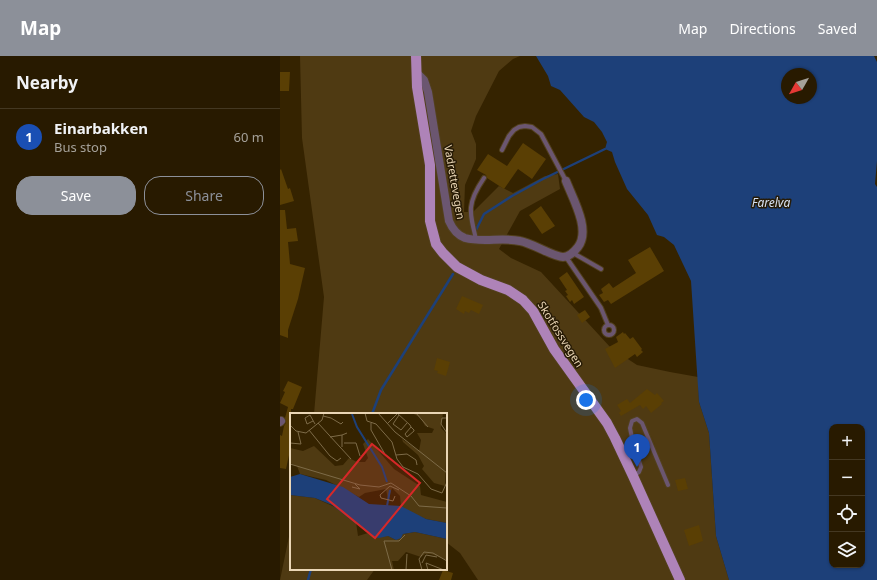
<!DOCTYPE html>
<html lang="en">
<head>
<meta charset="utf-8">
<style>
  :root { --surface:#281a00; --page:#30230a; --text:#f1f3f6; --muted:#a5a199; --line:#443822; --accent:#8c9099 }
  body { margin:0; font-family:"Noto Sans",sans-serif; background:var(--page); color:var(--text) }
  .controls { position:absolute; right:12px; bottom:12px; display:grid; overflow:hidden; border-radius:8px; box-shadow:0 1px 3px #0004 }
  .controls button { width:36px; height:36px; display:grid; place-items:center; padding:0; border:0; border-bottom:1px solid var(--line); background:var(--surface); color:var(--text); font:20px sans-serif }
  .compass { position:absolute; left:501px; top:12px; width:36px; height:36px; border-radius:50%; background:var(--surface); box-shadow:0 1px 3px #0004; rotate:231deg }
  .you { position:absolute; left:306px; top:344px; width:14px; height:14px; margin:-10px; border:3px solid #fff; border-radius:50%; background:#1a73e8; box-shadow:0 0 0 6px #1a73e833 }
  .badge { display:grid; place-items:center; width:26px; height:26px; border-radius:50%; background:var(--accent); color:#fff; font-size:13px; font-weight:700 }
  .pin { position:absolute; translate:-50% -33px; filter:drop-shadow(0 1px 2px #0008) }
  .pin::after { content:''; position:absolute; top:21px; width:14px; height:12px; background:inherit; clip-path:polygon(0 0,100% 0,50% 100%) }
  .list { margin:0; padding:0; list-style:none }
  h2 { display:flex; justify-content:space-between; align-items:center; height:52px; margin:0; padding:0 16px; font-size:17px }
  h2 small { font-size:13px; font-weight:400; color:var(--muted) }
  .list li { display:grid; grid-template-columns:26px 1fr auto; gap:12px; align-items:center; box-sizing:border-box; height:56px; padding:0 16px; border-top:1px solid var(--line) }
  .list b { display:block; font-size:15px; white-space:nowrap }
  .list p { margin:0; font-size:13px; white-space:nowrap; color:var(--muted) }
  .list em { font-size:13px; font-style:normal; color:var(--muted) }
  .actions { display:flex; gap:8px; padding:12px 16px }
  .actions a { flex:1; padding:9px 0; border:1px solid var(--accent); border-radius:16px; text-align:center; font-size:14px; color:var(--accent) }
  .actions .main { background:var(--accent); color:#fff }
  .icon { flex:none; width:22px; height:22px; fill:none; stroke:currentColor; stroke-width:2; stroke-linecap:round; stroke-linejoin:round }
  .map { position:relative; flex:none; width:597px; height:524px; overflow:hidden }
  header { display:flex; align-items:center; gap:24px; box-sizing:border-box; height:56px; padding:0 20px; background:var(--accent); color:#fff }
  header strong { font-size:19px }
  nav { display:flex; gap:22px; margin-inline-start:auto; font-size:14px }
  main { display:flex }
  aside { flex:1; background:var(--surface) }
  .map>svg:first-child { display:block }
  .green { fill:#4f3a12 }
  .water { fill:#1d4079; fill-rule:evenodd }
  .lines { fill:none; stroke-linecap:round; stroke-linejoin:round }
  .stream { stroke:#1d4079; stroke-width:2.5 }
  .building { fill:#5a3f04 }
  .lane-casing { stroke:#52401d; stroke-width:6 }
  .street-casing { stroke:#52401d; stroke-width:10 }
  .primary-casing { stroke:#52401d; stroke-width:12 }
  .lane { stroke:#6b5670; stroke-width:4 }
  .street { stroke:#6b5670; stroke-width:8 }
  .primary { stroke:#ae83b8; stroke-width:10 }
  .labels { text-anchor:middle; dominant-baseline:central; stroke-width:3; stroke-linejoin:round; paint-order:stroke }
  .street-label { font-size:11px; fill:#ead6b5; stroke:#271b06 }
  .water-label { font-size:12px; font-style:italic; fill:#d6e1f3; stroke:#271b06 }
  .inset-river { fill:none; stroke:#1d4079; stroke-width:2 }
  .inset-road { fill:none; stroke:#7d6b48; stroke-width:1 }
  .view { fill:#d62828; fill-opacity:0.15; stroke:#d62828; stroke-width:2 }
  .inset-edge { fill:none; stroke:#ead6b5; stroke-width:2 }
</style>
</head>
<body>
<header>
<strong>Map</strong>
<nav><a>Map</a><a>Directions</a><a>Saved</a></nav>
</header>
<main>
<aside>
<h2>Nearby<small></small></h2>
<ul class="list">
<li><span class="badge" style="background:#1a4fb4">1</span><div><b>Einarbakken</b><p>Bus stop</p></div><em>60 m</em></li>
</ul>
<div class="actions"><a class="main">Save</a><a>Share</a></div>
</aside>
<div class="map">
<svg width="597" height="524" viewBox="0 0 597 524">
  <rect width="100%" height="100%" fill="#352300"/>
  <path class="green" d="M20 0H240L233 3 219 15 196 60 191 75 196 88V103L185 129 184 156H193L219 130 233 137 265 120 278 118 280 133 240 155 219 193 231 202 261 216 331 292 357 309 390 316 418 321 419 346 429 377 436 480 449 524H198L180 497 166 486V358H34L44 241 22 82Z
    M11 471V513H95L87 524H0Z"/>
  <path class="water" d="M256 0H594L597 6V105L595 128 597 131V524H449L436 480 429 377 419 346 411 225 394 189 384 181 377 179 368 159 347 133 335 106 332 96 325 93 327 86 322 76 314 66 304 61 280 34 271 30 268 20ZM507 18H531V42H507ZM552 371H582V509H552Z"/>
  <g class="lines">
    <path class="stream" d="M195 176 204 158 232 140 261 124 325 93
      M92 358 101 334 173 218
      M28 524 31 513"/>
  </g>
  <path class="building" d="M0 16H10L9 35H0Z
    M243 87 266 103 252 123 238 113 224 133 207 122 206 119 197 114 208 98 227 110Z
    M1 113 8 133 10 132 14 145 0 149V114Z
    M261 150 275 170 262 178 249 159Z
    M0 154H5L7 173 16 172 18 185 8 186 10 208 25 212 18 243 8 274V282L0 279Z
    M370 191 384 215 331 248 328 244 324 246 319 239 323 237 321 233 329 227 333 232 356 217 348 204Z
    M287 216 304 241 294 248 292 244 290 246 286 240 288 239 285 235 287 234 279 222Z
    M182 240 203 249 199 258 191 254 189 257 185 255 184 258 176 253Z
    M305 254 310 261 302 267 297 259Z
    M343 276 344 278 345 277 350 283 353 281 362 293 361 294 363 296 357 301 355 298 335 312 325 293 338 286 336 281Z
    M157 302 170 306 166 320 157 317 158 315 154 314Z
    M8 325 22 331 13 353H11V390L6 413 0 412V379L2 380 4 370 6 367 5 362 8 351 0 347 5 336 3 335Z
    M367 333 375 339 377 337 384 345 381 347 382 348 371 357 366 350 363 353 360 349 341 360 339 357 341 355 337 349 347 343 350 347Z
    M405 422 408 433 398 435 395 424Z
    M419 469 423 485 409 490 404 474Z
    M163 514 173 517 171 524H159Z"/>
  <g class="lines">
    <g class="lane-casing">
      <path id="lane" d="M222 94 229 80 234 74 239 71 245 70 252 71 261 78 286 125
        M196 183C189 155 187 147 204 122
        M293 197 321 213
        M286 201 321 252 328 269
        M324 274a5 5 0 1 1 10 0a5 5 0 1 1-10 0Z
        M353 420 359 416 361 411 352 382 350 372 352 365 357 363 362 367 388 429"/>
    </g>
    <g class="street-casing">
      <path id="street" d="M137 17 144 24 148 36 169 165C172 172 177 179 185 182 203 187 222 181 240 185 252 187 274 201 283 201 289 201 294 196 298 191 311 174 293 143 286 125
        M0 366 1 365"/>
    </g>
    <g class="primary-casing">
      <path id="primary" d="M136 0 137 31 150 109V165L156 188 163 197 177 211 201 224 228 234 243 244 253 255 274 293 327 367 335 382 353 420 400 524"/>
    </g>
    <use href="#lane" class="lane"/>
    <use href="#street" class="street"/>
    <use href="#primary" class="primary"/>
  </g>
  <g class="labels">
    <g class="street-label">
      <text transform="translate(175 126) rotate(80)">Vadrettevegen</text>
      <text transform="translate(281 278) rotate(58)">Skotfossvegen</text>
    </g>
    <g class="water-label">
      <text x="491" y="146">Farelva</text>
    </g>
  </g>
  <g transform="translate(10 357)">
    <rect width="157" height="157" fill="#352300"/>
    <path d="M122 0H153L151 15 157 21 155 73 144 70 132 56 134 53 128 42 113 29 112 26 129 38 131 27 127 20H142L144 16 135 13 131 5ZM78 26 104 56 130 73 131 82 157 89V110L136 106 119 99 111 93 110 83 102 75 98 87 96 76 75 80 69 84 36 67 10 61 7 53 0 50V35L13 38 24 33 45 53 53 52 59 45 67 49H75L78 45 73 31ZM0 82 25 85 47 95 66 109 68 123 78 120 83 124 98 123 106 127 113 121 125 119 157 126V147L141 141H135L131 144 116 139 108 148H102L104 157H0Z" fill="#4f3a12"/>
    <path d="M10 61 53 74 79 91 111 93 136 106 157 110V126L125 119 113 121 111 125 106 127 98 123 89 125 83 124 42 92 25 85 0 82V64Z" fill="#1d4079"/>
    <path class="inset-river" d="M62 1 67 14 92 54 97 69M97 93 100 77"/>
    <path class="inset-road" d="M75 0 77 8 86 11 102 29 107 46 113 54 128 61 141 76 152 80 157 69M88 0 105 19 157 60M107 0 120 12 121 14 124 17V18L117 24 115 21 121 14M126 0 138 14M109 2 103 11 111 17 117 10M33 3 41 5 51 11 53 9M157 5H152L151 11 157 20M23 8 17 11 15 5 20 2 25 11M28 10 61 46M81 10V17L96 43M97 11 108 0M0 12 6 18 16 20 32 7 34 0M19 17 40 43 47 48 51 45M40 24 52 22M0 30 11 31 8 19M54 30H66L70 43M52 34V22L57 20M106 42 117 41 126 47 127 52M0 51 70 72 89 74 101 70 121 83 129 93 157 95M62 74 70 76 65 71M105 83 103 88 91 85 90 82 100 73 109 77M132 150 136 142 147 144M102 157 94 128H109L115 122M103 157H116M116 157 117 141M132 157 129 146 134 139 143 140 157 148M138 157 136 150 154 157"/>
    <path class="view" d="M82 31 130 70 85 125 37 86Z"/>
    <rect width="157" height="157" class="inset-edge"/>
  </g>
</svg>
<div class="controls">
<button>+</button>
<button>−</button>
<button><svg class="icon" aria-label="locate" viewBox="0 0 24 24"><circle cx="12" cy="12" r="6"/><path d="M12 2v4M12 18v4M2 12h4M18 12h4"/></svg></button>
<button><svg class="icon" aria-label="layers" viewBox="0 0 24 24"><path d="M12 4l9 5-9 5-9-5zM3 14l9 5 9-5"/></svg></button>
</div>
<svg class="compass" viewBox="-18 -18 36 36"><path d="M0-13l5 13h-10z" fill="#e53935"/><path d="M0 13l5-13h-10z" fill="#a5a199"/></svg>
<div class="you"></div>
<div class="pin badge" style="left:357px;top:411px;background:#1a4fb4">1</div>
</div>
</main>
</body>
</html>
